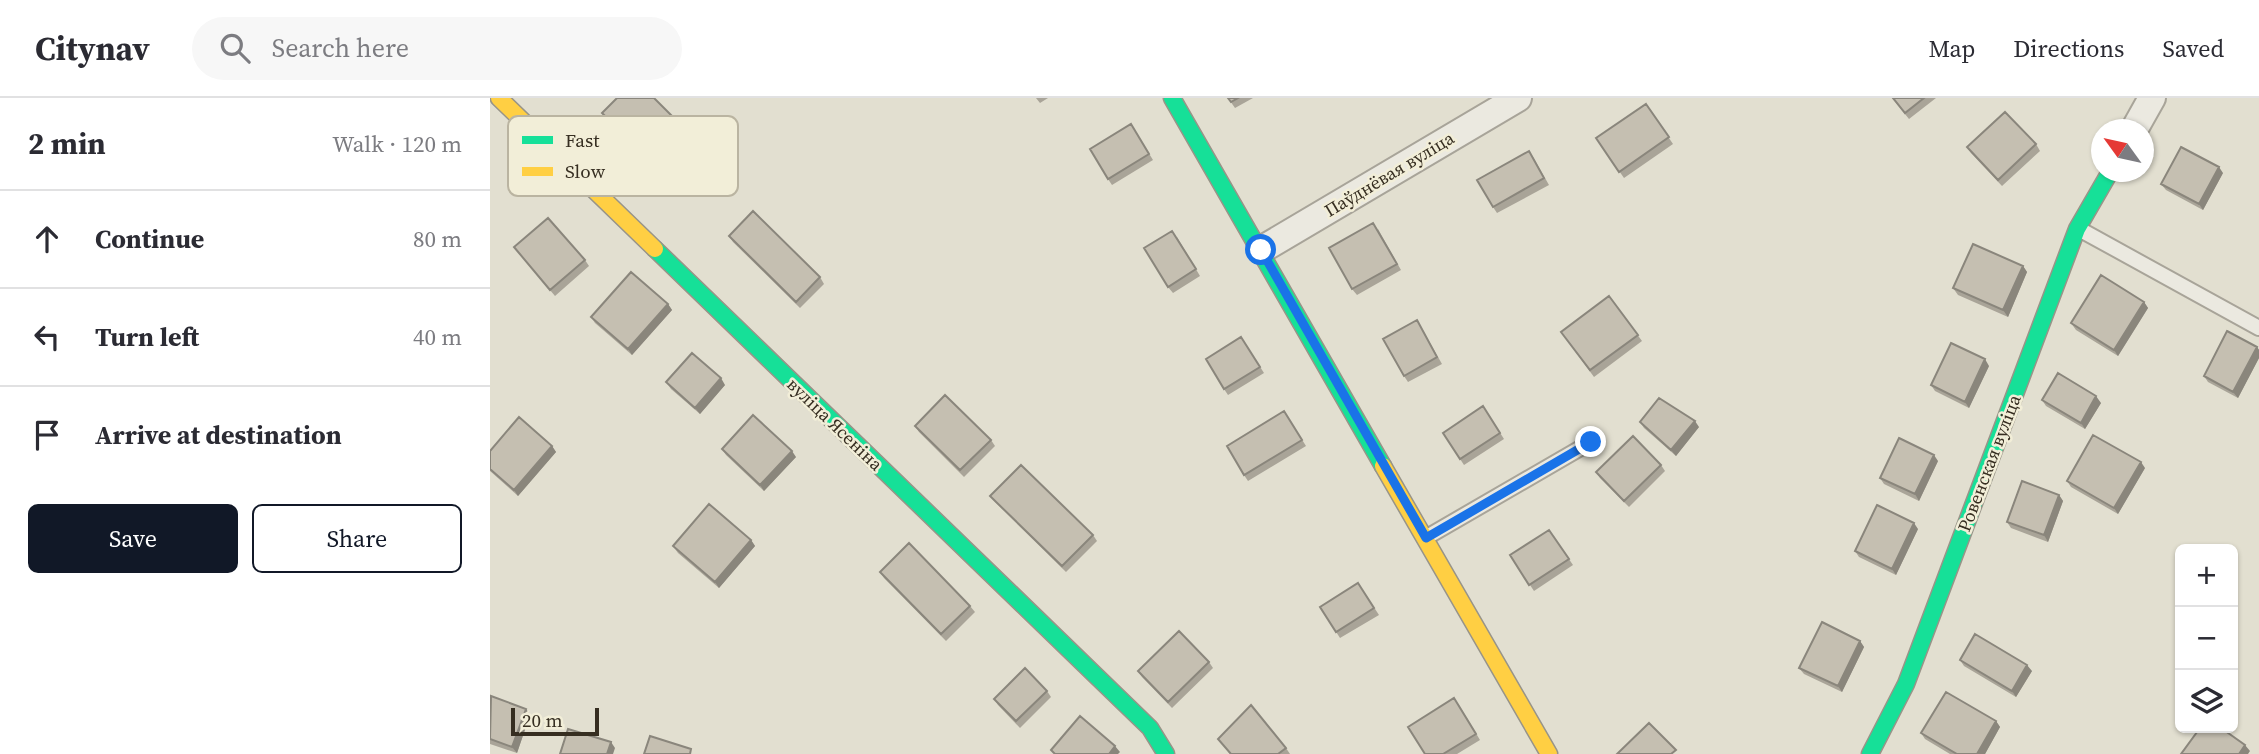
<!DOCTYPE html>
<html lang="en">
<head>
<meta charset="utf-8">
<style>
  :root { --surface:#fff; --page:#f7f7f7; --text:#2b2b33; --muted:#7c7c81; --line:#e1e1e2; --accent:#111827 }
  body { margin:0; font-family:"Source Serif 4",serif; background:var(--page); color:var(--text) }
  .controls { position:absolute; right:21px; bottom:21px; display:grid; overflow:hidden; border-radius:10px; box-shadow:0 2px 5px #0004 }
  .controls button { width:63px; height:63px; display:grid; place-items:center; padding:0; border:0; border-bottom:2px solid var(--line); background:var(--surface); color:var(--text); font:35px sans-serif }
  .compass { position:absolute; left:1601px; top:21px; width:63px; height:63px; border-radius:50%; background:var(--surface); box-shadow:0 2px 5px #0004; rotate:303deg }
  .scale { position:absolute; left:21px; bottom:18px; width:88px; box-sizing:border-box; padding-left:7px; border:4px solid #362e21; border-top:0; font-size:19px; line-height:24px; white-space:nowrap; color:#362e21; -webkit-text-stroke:5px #f2eed8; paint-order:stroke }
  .stop { position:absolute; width:21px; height:21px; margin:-16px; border:5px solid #1a73e8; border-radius:50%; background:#fff }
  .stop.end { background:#1a73e8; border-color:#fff; box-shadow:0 2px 7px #0008 }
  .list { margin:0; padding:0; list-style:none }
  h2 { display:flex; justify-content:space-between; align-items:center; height:91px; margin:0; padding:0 28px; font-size:30px }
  h2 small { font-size:23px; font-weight:400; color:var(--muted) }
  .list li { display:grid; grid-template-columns:46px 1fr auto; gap:21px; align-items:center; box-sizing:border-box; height:98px; padding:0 28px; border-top:2px solid var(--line) }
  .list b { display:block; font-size:26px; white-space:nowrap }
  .list em { font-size:23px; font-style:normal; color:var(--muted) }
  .actions { display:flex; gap:14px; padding:21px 28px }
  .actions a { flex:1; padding:16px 0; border:2px solid var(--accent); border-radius:10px; text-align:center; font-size:24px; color:var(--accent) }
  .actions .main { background:var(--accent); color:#fff }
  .icon { flex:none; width:38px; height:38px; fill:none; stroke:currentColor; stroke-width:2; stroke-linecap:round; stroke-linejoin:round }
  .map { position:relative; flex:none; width:1769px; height:656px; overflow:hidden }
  header { display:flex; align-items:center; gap:42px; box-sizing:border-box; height:98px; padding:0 35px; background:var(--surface); border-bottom:2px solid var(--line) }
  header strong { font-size:33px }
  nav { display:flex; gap:38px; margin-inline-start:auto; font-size:24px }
  .search { width:490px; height:63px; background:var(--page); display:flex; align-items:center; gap:18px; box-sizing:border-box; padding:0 24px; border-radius:38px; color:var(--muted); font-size:26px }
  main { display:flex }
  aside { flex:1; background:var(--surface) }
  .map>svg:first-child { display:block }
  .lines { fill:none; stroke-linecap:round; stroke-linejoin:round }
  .lane-casing { stroke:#a8a499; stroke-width:18 }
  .street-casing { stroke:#a8a499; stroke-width:30 }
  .fast-casing { stroke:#989488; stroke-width:19 }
  .slow-casing { stroke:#989488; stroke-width:19 }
  .lane { stroke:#ebe9e0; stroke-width:14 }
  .street { stroke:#ebe9e0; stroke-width:26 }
  .fast { stroke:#16e098; stroke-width:16 }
  .slow { stroke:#ffcf43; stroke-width:16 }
  .wall { fill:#a9a498 }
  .shaded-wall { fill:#8a867c }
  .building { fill:#c5bfb1; stroke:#8a867c; stroke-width:2 }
  .route { stroke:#1a73e8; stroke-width:9 }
  .labels { text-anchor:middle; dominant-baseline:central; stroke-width:5; stroke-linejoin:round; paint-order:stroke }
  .street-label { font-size:18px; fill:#362e21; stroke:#f2eed8 }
  .key { fill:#f2eed8; stroke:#bab4a1; stroke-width:2 }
  .key-label { font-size:19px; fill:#362e21 }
</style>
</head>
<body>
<header>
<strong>Citynav</strong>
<div class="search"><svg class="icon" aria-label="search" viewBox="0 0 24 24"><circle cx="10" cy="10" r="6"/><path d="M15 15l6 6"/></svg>Search here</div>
<nav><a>Map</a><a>Directions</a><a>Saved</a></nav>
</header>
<main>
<aside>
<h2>2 min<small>Walk · 120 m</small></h2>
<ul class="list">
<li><svg class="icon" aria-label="ahead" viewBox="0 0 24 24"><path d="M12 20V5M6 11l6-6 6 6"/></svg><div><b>Continue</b></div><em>80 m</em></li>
<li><svg class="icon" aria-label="left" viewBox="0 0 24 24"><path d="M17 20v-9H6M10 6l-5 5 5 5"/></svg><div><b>Turn left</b></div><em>40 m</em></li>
<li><svg class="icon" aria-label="arrive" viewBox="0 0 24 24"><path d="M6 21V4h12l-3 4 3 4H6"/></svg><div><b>Arrive at destination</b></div></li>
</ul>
<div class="actions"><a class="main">Save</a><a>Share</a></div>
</aside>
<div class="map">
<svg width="1769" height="656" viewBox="0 0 1769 656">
  <rect width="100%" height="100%" fill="#e2dfd0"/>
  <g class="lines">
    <g class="lane-casing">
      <path id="lane" d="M1589 131 1769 230
        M937 439 1101 344"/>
    </g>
    <g class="street-casing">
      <path id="street" d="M1644 32 1662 0
        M771 152 1028 0"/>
    </g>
    <g class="fast-casing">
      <path id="fast" d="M682 0 893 368
        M165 151 660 630 676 656
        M1380 656 1416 586 1587 131 1620 74"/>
    </g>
    <g class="slow-casing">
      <path id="slow" d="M9 0 165 151
        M893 368 1059 656"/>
    </g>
    <use href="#lane" class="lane"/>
    <use href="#street" class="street"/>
    <use href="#fast" class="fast"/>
    <use href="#slow" class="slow"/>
  </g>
  <path class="wall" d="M546 0H558L550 5Z
    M738 0H763L745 10Z
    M1402 0H1446L1419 21Z
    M1156 6 1183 46 1134 80 1106 40Z
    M112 15 194 30 198 36 165 70 116 21Z
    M645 33 663 62 622 87 618 81Z
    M1546 46 1550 53 1512 88 1481 55 1477 49Z
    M1043 59 1059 87 1007 115 1003 109Z
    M1733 75 1713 112 1676 92 1671 86Z
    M888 131 911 172 867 197 862 191Z
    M239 138 330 179 334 186 310 210 243 144Z
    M687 139 710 178 683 195 678 189Z
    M24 149 95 162 99 168 65 198Z
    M1533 168 1537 174 1518 219 1468 197 1463 190Z
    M1119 198 1152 243 1104 279 1071 234Z
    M1654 204 1658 210 1628 258 1586 232 1581 225Z
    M178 206 182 212 142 257 105 225 101 219Z
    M927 222 952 266 918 284 914 278Z
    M751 239 774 275 738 297 734 291Z
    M1767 249 1769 252V260L1748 300 1718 284 1714 278Z
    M1499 268 1479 310 1445 293 1441 287Z
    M176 284 235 287 210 316 181 291Z
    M1552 302 1611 305 1595 331 1556 308Z
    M993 308 1014 341 974 367 953 335Z
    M794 313 816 348 758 383 754 377Z
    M1150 324 1209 329 1186 358 1154 330Z
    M425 328 501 342 505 348 474 379 429 334Z
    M62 348 66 354 28 398 0 373V353Z
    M232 351 306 359 274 393 236 357Z
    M1448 363 1429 403 1394 386 1390 380Z
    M1171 367 1175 373 1139 409 1110 380 1106 374Z
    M1655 370 1628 416 1581 389 1577 383Z
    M1569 397 1573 403 1558 444 1521 430 1517 424Z
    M500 398 603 437 607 443 576 474 505 404Z
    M1428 431 1406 477 1369 459 1365 453Z
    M1059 432 1083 467 1044 493 1020 457Z
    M261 442 265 448 229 490 188 455 183 448Z
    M390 474 480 508 485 514 456 543 394 480Z
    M868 485 889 517 850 540 830 509Z
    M1370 543 1374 549 1352 594 1314 576 1309 570Z
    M1470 562 1542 573 1526 599 1474 568Z
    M719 564 723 570 682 610 652 579 648 573Z
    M557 593 561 599 530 630 508 607 504 601Z
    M0 600 36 611 40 617 27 655 0 646Z
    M969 607 990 642 967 656H935Z
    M1506 623 1510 629 1495 656H1460L1435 641 1431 635Z
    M728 641 796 650 800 656H740Z"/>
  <path class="shaded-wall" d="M1729 69 1733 75 1713 112 1709 106Z
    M1533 168 1537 174 1518 219 1513 212Z
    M1654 204 1658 210 1628 258 1624 252Z
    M178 206 182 212 142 257 138 251Z
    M1767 249 1769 252V260L1748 300 1743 294Z
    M1495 261 1499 268 1479 310 1475 304Z
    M231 280 235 287 210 316 205 310Z
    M1606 298 1611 305 1595 331 1591 325Z
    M1205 323 1209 329 1186 358 1181 352Z
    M62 348 66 354 28 398 24 392Z
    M302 353 306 359 274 393 270 387Z
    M1444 357 1448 363 1429 403 1425 396Z
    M1651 364 1655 370 1628 416 1624 410Z
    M1569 397 1573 403 1558 444 1554 437Z
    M1424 425 1428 431 1406 477 1402 471Z
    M261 442 265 448 229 490 225 484Z
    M1370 543 1374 549 1352 594 1348 588Z
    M1537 567 1542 573 1526 599 1522 593Z
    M36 611 40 617 27 655 22 649Z
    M1506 623 1510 629 1495 656H1487Z
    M121 644 125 650 123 656H117Z
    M1755 647 1760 653 1758 656H1749Z
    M625 648 630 654 628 656H619Z"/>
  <path class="building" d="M127 0H164L194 30 161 63 112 15Z
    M738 0H748L741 4Z
    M1403 0H1434L1415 15Z
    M1156 6 1179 39 1129 74 1106 40Z
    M1515 14 1546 46 1508 82 1477 49Z
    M641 26 659 56 618 81 600 51Z
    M1691 49 1729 69 1709 106 1671 86Z
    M1039 53 1054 80 1003 109 987 82Z
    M263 113 330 179 306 204 239 138Z
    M58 120 95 162 60 192 24 149Z
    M883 125 907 166 862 191 839 150Z
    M682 133 706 171 678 189 654 150Z
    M1483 146 1533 168 1513 212 1463 190Z
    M141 174 178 206 138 251 101 219Z
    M1611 177 1654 204 1624 252 1581 225Z
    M1119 198 1148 237 1100 272 1071 234Z
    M927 222 947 259 914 278 893 241Z
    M1737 233 1767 249 1743 294 1714 278Z
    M751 239 770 269 734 291 716 261Z
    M1461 245 1495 261 1475 304 1441 287Z
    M202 255 231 280 205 310 176 284Z
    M1568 275 1606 298 1591 325 1552 302Z
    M455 297 501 342 470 372 425 328Z
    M1169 300 1205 323 1181 352 1150 324Z
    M993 308 1010 335 970 361 953 335Z
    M794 313 812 342 754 377 737 348Z
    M263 317 302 353 270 387 232 351Z
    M29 319 62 348 24 392 0 371V353Z
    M1603 337 1651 364 1624 410 1577 383Z
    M1143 338 1171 367 1134 403 1106 374Z
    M1409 340 1444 357 1425 396 1390 380Z
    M531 367 603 437 572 468 500 398Z
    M1532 383 1569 397 1554 437 1517 424Z
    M219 406 261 442 225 484 183 448Z
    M1387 407 1424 425 1402 471 1365 453Z
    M1059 432 1079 461 1039 487 1020 457Z
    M419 445 480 508 451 536 390 474Z
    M868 485 884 510 846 534 830 509Z
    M1332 524 1370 543 1348 588 1309 570Z
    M689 533 719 564 678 604 648 573Z
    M1485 536 1537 567 1522 593 1470 562Z
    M535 570 557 593 526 623 504 601Z
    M1456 594 1506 623 1487 656H1467L1431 635Z
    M1 598 36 611 22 649 0 641Z
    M964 600 986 636 953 656H935L918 629Z
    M761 607 796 650 788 656H741L728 641Z
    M590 618 625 648 619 656H565L561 652Z
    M1159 625 1186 652 1181 656H1127Z
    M1710 630H1731L1755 647 1749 656H1691Z
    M78 631 121 644 117 656H70Z
    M160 638 201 651 200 656H154Z"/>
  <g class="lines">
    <path class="route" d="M771 152 936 440 1101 344"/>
  </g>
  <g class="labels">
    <g class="street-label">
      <text transform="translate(899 76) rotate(-31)">Паўднёвая вуліца</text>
      <text transform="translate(345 326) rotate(44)">вуліца Ясеніна</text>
      <text transform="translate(1499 365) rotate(-69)">Ровенская вуліца</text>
    </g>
  </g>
  <rect x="18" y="18" width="230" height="80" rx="10" class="key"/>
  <rect x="32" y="38" width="31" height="8" fill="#16e098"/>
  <rect x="32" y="69" width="31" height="9" fill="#ffcf43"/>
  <g class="key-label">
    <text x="75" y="49">Fast</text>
    <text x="75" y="80">Slow</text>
  </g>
</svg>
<div class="controls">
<button>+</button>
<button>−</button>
<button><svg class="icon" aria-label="layers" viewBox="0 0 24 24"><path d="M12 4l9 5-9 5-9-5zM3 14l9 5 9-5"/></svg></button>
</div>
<svg class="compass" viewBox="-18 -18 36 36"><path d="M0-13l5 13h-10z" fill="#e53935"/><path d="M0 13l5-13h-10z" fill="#7c7c81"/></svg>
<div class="scale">20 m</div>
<div class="stop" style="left:771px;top:152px"></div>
<div class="stop end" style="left:1101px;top:344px"></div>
</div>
</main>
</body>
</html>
